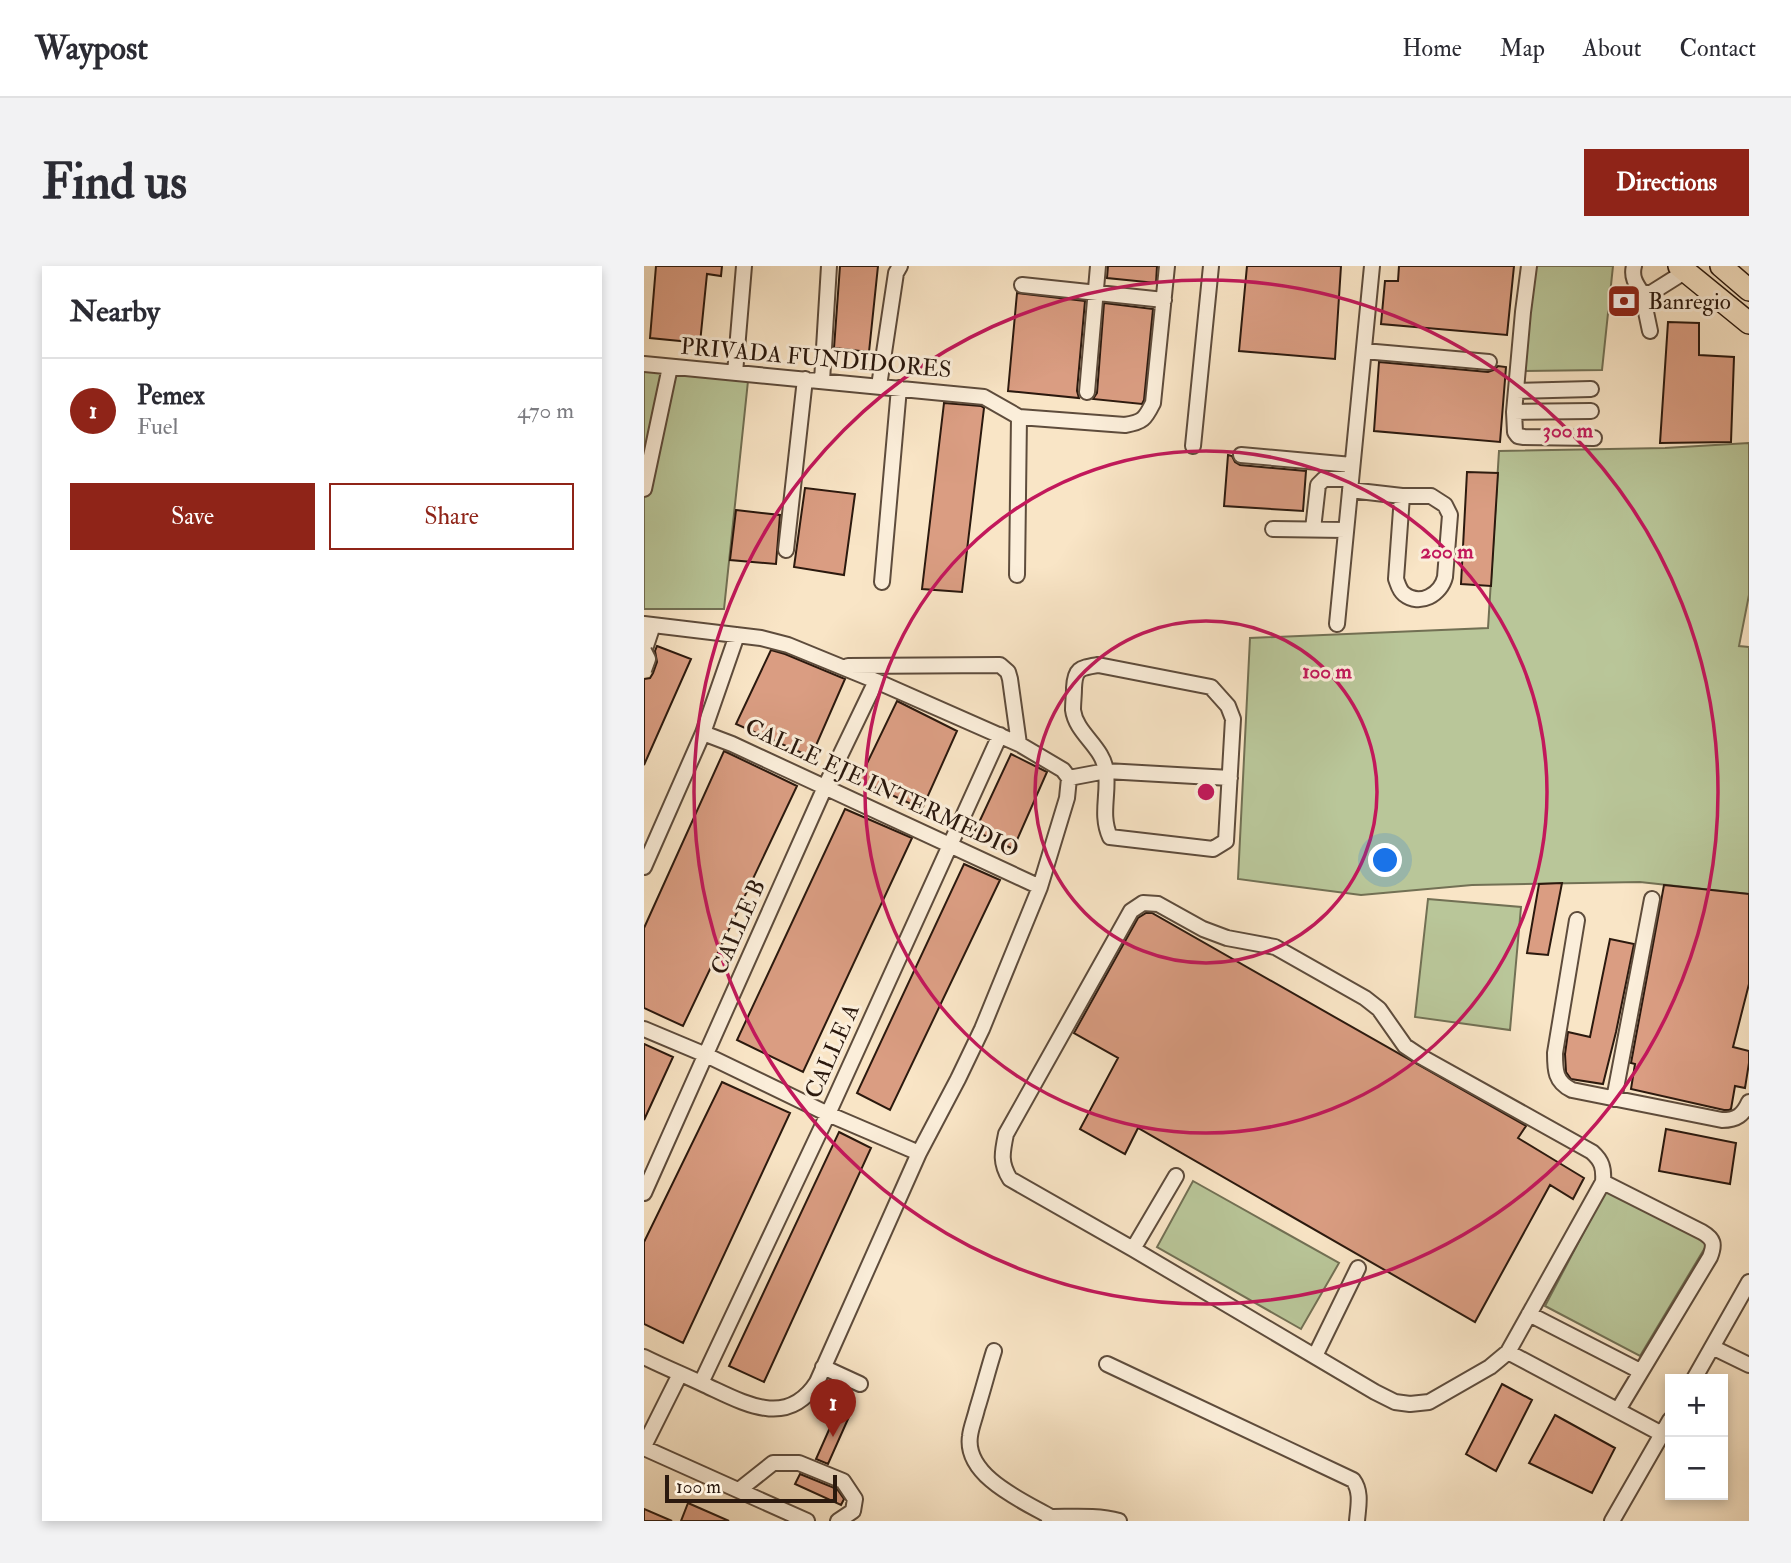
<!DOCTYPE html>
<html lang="en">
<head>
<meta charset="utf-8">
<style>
  :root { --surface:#fff; --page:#f2f2f3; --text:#2b2b33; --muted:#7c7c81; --line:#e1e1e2; --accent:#8f2418 }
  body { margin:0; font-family:"IM FELL Double Pica",serif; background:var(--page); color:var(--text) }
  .controls { position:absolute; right:21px; bottom:21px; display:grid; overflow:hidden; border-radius:0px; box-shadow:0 4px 10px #0003 }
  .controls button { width:63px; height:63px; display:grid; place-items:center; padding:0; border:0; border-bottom:2px solid var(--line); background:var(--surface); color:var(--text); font:35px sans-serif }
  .scale { position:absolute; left:21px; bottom:18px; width:172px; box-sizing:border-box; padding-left:7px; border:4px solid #2b190e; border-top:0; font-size:19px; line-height:24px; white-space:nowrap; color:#2b190e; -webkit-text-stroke:5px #fbeeda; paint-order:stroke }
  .you { position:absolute; left:742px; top:595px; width:24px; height:24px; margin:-18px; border:5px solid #fff; border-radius:50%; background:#1a73e8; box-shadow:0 0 0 10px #1a73e833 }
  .badge { display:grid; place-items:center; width:46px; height:46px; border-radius:50%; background:var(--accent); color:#fff; font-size:23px; font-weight:700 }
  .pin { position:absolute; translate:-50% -58px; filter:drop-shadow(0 2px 4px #0008) }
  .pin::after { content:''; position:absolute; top:37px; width:24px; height:21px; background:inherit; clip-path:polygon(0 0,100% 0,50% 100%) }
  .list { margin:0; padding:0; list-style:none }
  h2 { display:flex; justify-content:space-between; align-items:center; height:91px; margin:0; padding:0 28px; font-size:30px }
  h2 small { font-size:23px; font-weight:400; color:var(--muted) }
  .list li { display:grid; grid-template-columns:46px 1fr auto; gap:21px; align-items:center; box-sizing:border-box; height:105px; padding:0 28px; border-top:2px solid var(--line) }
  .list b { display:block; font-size:26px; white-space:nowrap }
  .list p { margin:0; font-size:23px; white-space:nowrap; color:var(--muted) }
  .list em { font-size:23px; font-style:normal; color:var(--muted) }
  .actions { display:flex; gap:14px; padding:21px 28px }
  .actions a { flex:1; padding:16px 0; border:2px solid var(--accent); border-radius:0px; text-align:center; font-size:24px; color:var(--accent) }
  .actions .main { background:var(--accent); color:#fff }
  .map { position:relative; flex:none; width:1105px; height:1255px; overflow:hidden; border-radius:0px }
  header { display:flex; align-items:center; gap:42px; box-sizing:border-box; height:98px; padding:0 35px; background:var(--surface); border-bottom:2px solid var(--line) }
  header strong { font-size:33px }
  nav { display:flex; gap:38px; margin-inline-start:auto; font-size:24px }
  .intro { display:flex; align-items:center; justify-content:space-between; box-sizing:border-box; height:168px; padding:0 42px }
  h1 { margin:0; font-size:49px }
  .button { padding:18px 32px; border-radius:0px; background:var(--accent); color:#fff; font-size:24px; font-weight:700 }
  main { display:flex; gap:42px; padding:0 42px }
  aside { flex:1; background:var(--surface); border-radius:0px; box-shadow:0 4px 10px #0003 }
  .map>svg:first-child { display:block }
  .green { fill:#b9c699; stroke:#727054; stroke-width:2 }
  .building { fill:#da9d82; stroke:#2b190e; stroke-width:2 }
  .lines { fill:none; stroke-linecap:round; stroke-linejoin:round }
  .minor-casing { stroke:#5e4c3c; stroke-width:18 }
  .highway-casing { stroke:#2b190e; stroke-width:24 }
  .minor { stroke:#fbeeda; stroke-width:14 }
  .highway { stroke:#f9e5c6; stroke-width:21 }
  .minor-bridge-casing { stroke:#5e4c3c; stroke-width:18; stroke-linecap:butt }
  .minor-bridge { stroke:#fbeeda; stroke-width:14 }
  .ring { fill:none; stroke:#c2185b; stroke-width:3.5 }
  .labels { text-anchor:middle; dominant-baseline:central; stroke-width:6; stroke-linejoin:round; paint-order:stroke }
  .poi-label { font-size:23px; fill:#2b190e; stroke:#fbeeda; text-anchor:start }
  .street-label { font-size:23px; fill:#2b190e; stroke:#fbeeda }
  .centre { fill:#c2185b; stroke:#fbeeda; stroke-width:3.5 }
  .ring-label { font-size:21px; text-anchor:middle; font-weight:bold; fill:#c2185b; stroke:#fbeeda; stroke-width:6; stroke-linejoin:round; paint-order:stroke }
</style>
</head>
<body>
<header>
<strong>Waypost</strong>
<nav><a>Home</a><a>Map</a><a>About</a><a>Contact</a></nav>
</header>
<div class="intro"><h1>Find us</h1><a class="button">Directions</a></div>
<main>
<aside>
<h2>Nearby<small></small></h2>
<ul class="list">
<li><span class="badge">1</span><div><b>Pemex</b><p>Fuel</p></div><em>470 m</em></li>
</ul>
<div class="actions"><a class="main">Save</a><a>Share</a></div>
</aside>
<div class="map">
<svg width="1105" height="1255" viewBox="0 0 1105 1255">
  <rect width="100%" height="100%" fill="#f9e5c6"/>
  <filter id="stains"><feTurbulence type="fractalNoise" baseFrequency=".00286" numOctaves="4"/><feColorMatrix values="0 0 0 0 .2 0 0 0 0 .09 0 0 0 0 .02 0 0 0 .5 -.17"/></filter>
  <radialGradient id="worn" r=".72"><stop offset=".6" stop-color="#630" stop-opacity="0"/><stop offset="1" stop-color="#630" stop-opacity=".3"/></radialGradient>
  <path class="green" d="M888 0H969L958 104 877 105Z
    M0 104 104 115 80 343H0Z
    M1105 177V329L1095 380 1105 381V628L996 616 828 619 717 629 594 613 606 372 844 362 855 185 1021 182Z
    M784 633 877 641 866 764 771 751Z
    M549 915 695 997 657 1063 513 981Z
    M963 922 1065 975 996 1090 901 1040Z"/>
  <path class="building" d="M12 0H78L77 10 63 8 56 77 6 72Z
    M196 0H234L225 86 190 82Z
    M464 0H513L512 17 463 12Z
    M603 0H697L691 93 595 85Z
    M755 0H870L863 69 737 58 741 15H754Z
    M373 27 441 35 433 125 435 132 364 125Z
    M460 37 509 43 500 134 498 138 449 133 453 127Z
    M1024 56 1055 57V89L1090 91 1087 176 1016 177Z
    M735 96 844 106 850 104 854 100 862 101 856 176 730 165Z
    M300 137 337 140 340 142 318 326 278 323Z
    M584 189 588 190 591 196 596 199 662 205 659 245 580 240Z
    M823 206 854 207 847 320 817 318Z
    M161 222 211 228 200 309 150 301Z
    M92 244 136 249 132 298 86 294Z
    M13 380 47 393 0 499V413L6 412 9 407 13 396 11 385Z
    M127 384 141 388 201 413 167 491 92 458Z
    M253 435 313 465 278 543 215 514Z
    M80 485 153 520 39 760 0 742V662Z
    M367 488 403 506 369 583 331 565Z
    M201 543 268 572 159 806 93 774Z
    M320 598 356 614 246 844 213 827Z
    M918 617 904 689 883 687 895 618Z
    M1020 619 1105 628V718L1089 781 1105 785V797L1101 822 1091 820 1087 843 1085 844H1080L987 823 991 798 987 797Z
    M502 647H508L882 860 874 872 940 912 929 933 906 919 831 1056 494 862 481 888 436 863 474 792 430 767 494 652Z
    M966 673 990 678 972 766 959 818 927 813 922 806 921 788 924 766 946 771Z
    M0 778 29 791 0 854Z
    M78 816 146 847 39 1077 0 1058V976Z
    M1022 863 1092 877 1086 918 1015 905Z
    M195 866 227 882 120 1116 85 1100Z
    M858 1118 888 1134 852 1205 822 1188Z
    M196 1139 208 1144 184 1198 172 1193Z
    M911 1149 971 1182 948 1227 885 1197Z
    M156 1208 193 1223 200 1233 197 1239 151 1218Z
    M44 1237 85 1255H37Z
    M0 1243 28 1255H0Z"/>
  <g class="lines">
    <g class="minor-casing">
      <path id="minor" d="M885 0 879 46 870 146 871 166 874 170 880 171 950 172
        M990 0C987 11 992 18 998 27H1007L1042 5
        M378 19 520 34
        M998 27 1006 65
        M720 85 845 96
        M0 98 340 131 375 151 373 309
        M91 107 100 0
        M178 115 185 0
        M235 120 252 7 256 0
        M872 125 947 123
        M443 126 454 0
        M870 146 947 145
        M375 151 481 159C499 156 501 153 509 137L523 0
        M549 180 567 0
        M597 189 708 199
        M0 223 26 101
        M706 224 758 230H787L801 239 806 249 801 311C797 328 776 341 760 328 755 324 754 318 752 313L758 230
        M629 263 702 264
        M669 263 674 219 680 213H707
        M142 284 161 113
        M238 316 255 122
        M0 358 117 372 144 379 232 415 375 478 419 504 425 512
        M693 358 728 0
        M0 386 9 359
        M454 399 567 421 584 440 589 453 582 575 569 583 466 571C456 549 465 528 462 506 460 481 432 468 429 444 429 437 430 429 430 422 431 402 436 402 454 399Z
        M204 400 356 399 364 406 366 413 375 478
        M59 467 88 478 396 621
        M425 512 462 505 586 512
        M0 601 59 467 93 369
        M499 637 514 638 559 663 583 672 631 681 721 732 735 743 761 780 776 790 948 886C958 895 960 902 959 916L864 1086 846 1101 785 1136 766 1138 751 1136 731 1126 489 983 366 913C356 897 358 887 362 868L487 645Z
        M933 654 911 787C911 804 911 816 928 824L1078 854C1093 854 1099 849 1105 836
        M0 763 62 789 184 848 275 887
        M970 833 1008 633
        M959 916 1058 966C1070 973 1071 978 1066 991L974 1144
        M0 927 181 521 232 415
        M489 983 532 910
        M885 1048 996 1105
        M1068 1081 1105 1099
        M350 1085C344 1104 339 1124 333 1143 331 1152 327 1161 326 1170 320 1210 379 1235 407 1251
        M864 1086 1018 1168
        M671 1090 714 1002
        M0 1091C20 1101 40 1109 61 1119 100 1137 143 1163 173 1116L275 887 314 813 338 763 396 621 423 532 425 512
        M463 1098 709 1214C718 1226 714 1241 713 1255
        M179 1101 216 1118
        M1050 1113 1105 1016
        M57 1117 184 848 356 469
        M0 1180 36 1108
        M0 1182 163 1255
        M95 1224 129 1197H155L199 1215 211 1233 209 1245 194 1255
        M405 1255 407 1251C429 1251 454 1249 475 1255
        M968 1255 1026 1154"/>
    </g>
    <g class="highway-casing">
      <path id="highway" d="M1035 0 1105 57
        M1077 0 1105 24"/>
    </g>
    <use href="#minor" class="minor"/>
    <use href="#highway" class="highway"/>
    <g class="minor-bridge-casing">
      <path id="minor-bridge" d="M0 385 4 393 0 404"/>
    </g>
    <use href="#minor-bridge" class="minor-bridge"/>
  </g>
  <g class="ring">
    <circle cx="562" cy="526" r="171"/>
    <circle cx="562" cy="526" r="341"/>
    <circle cx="562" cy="526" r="512"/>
  </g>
  <defs>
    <g id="bank-square" transform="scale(1.75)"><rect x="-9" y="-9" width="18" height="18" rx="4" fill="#8f2418" stroke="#fbeeda"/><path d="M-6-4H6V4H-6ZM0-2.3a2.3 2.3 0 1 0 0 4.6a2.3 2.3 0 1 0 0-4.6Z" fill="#fff"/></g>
  </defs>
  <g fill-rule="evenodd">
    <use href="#bank-square" x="980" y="35"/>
  </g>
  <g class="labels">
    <g class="poi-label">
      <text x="1004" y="35">Banregio</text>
    </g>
    <g class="street-label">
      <text transform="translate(172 92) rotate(5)">PRIVADA FUNDIDORES</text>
      <text transform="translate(238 522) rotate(25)">CALLE EJE INTERMEDIO</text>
      <text transform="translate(94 661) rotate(-66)">CALLE B</text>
      <text transform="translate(188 785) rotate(-66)">CALLE A</text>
    </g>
  </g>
  <circle cx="562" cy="526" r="10" class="centre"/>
  <g class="ring-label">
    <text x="924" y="171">300 m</text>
    <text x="803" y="292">200 m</text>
    <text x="683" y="412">100 m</text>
  </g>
  <rect width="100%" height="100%" filter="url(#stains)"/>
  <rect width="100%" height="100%" fill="url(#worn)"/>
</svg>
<div class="controls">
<button>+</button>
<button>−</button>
</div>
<div class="scale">100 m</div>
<div class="you"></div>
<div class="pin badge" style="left:189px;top:1171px">1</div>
</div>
</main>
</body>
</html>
